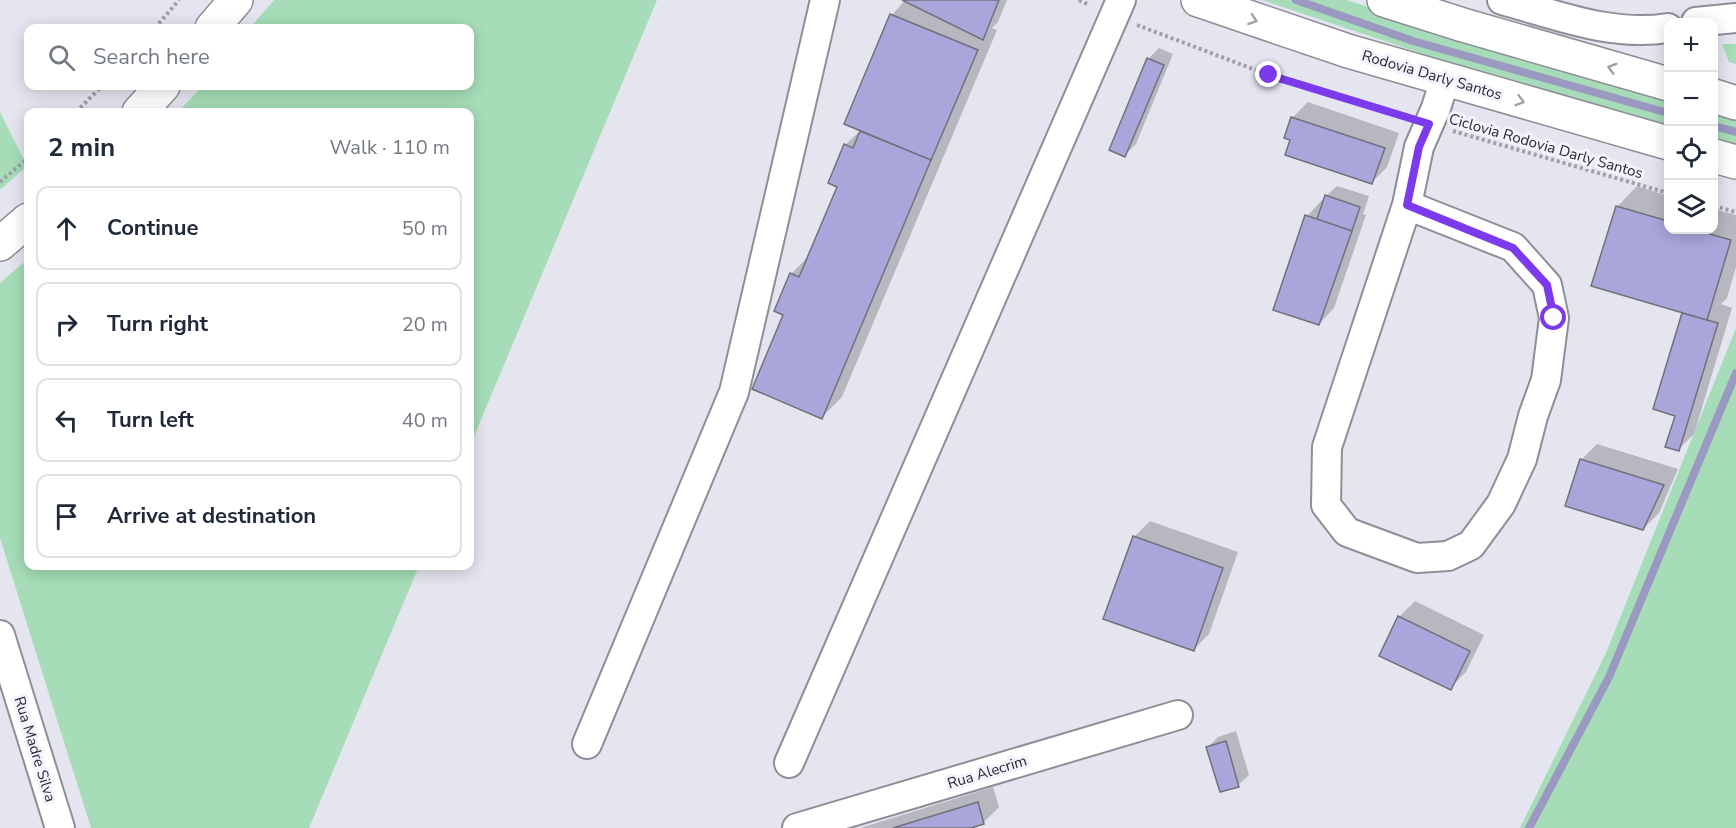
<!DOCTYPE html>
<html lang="en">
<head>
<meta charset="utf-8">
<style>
  :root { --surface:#fff; --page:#f6f6f7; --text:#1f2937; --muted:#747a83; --line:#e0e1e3 }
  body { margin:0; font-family:"Nunito Sans",sans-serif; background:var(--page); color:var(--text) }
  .controls { position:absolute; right:18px; top:18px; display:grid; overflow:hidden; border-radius:12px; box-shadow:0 3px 15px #0003 }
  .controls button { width:54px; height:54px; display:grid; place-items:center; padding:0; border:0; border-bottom:2px solid var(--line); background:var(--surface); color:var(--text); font:30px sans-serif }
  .stop { position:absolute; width:18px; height:18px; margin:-14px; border:4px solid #7c3aed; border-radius:50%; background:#fff }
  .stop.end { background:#7c3aed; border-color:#fff; box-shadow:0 2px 6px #0008 }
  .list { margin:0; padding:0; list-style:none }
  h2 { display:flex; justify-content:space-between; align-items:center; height:78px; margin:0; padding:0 24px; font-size:26px }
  h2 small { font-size:20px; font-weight:400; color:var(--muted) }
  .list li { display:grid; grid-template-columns:39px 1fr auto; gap:18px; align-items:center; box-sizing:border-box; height:84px; margin:0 12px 12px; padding:0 12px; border:2px solid var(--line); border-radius:12px }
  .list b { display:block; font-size:22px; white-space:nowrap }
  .list em { font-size:20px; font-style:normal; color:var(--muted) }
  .icon { flex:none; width:33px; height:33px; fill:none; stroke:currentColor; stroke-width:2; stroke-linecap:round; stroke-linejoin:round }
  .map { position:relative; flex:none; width:1736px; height:828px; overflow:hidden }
  .search { position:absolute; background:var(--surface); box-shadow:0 3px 15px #0003; left:24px; top:24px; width:450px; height:66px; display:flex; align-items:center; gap:15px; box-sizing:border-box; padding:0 21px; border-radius:12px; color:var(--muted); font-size:22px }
  .panel { position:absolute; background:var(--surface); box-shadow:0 3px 15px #0003; left:24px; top:108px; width:450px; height:462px; border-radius:12px }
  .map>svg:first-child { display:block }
  .green { fill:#a6ddb8 }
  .shadow { fill:#0003 }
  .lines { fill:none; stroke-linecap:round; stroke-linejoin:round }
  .stream { stroke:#9b98c1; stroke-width:8 }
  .building { fill:#aaa6db; stroke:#71717b; stroke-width:1.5 }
  .minor-casing { stroke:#8e8e98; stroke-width:32 }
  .major-casing { stroke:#8e8e98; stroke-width:36 }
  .path { stroke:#9f9fa8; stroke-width:4; stroke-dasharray:3 3; stroke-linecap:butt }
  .minor { stroke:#fff; stroke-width:28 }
  .major { stroke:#fff; stroke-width:33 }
  .oneway { stroke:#a0a0a1 }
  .route { stroke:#7c3aed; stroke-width:8 }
  .labels { text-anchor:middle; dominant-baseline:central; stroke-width:6; stroke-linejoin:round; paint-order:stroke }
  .street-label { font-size:15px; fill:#2b2b2f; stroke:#f3f2fe }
</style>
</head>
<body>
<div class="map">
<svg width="1736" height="828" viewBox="0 0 1736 828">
  <rect width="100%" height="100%" fill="#e5e5f0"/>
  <path class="green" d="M274 0H657L470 446V112H178L202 86H470V28H250Z
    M1262 0H1347L1460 38 1668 97V125L1453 64Z
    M1722 44H1736V64L1729 62Z
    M1714 110 1736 116V144L1714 138Z
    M0 112 27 166 0 190Z
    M28 259V566H419L309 828H91L0 538V283Z
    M1736 328V828H1520L1606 653Z"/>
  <path class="shadow" d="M905 0H1007L998 22 992 28 997 30 842 397 822 417 785 315 791 274 810 255 839 186 845 145 861 130 846 123 892 15Z
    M1159 48 1173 54 1136 144 1125 155 1111 149 1149 58Z
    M1308 102 1399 133 1387 167 1372 182 1292 139V118Z
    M1337 186 1369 196 1363 214 1366 215 1334 308 1319 324 1307 216 1322 200 1325 201 1326 196Z
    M1637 186 1668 196V230H1714V209L1736 215V267L1727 298 1721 304 1732 308 1694 434 1678 450 1677 415 1685 312 1617 207Z
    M1597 444 1678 469 1659 513 1643 529 1581 460Z
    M1150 521 1238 552 1209 634 1194 649 1134 537Z
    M1415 601 1484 635 1466 672 1450 688 1399 617Z
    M1236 731 1249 775 1238 785 1208 747 1218 737Z
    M993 787 999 807 984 822 966 828H860Z"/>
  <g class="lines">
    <path class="stream" d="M1296 0 1413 41 1668 113
      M1714 126 1736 132
      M1529 828 1609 677 1736 373"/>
  </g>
  <path class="building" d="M902 0H999L983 40Z
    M890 14 978 50 931 160 844 124Z
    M1147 58 1164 65 1125 157 1109 150Z
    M1291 117 1385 148 1372 184 1285 155 1290 140 1284 138Z
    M860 131 931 160 822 419 752 389 783 315 774 311 790 273 799 277 837 187 828 183 844 144 853 148Z
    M1325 195 1360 207 1352 231 1317 219Z
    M1616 206 1668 221V230H1696L1731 240 1707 320 1591 286Z
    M1305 215 1352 231 1319 325 1273 310Z
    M1682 313 1718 323 1679 451 1665 447 1675 416 1653 409Z
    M1580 459 1664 485 1643 530 1565 506Z
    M1133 536 1223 568 1194 651 1103 619Z
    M1398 616 1470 651 1451 690 1379 656Z
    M1226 741 1239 787 1220 792 1206 747Z
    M978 802 984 824 971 828H893Z"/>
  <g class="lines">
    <g class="minor-casing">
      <path id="minor" d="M1502 0C1557 15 1611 37 1668 28
        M1696 22 1736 18
        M1407 205 1513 247 1547 285 1554 318 1546 380 1533 416 1522 459 1501 504 1471 545 1448 556 1417 558 1347 532 1326 505 1327 447 1407 205 1419 147 1436 108 1445 79
        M0 635 60 828
        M587 744 734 392 825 0
        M789 763 1121 0
        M797 828 1178 715"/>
    </g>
    <g class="major-casing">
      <path id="major" d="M1198 0 1348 51 1668 143
        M1384 0 1463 25 1668 84
        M212 28 236 0
        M1714 96 1736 103
        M139 112 163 86
        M1714 156 1736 162
        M0 244 28 220"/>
    </g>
    <path class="path" d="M1079 0 1089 5
      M1137 25 1269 75 1403 117
      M155 28 179 0
      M76 112 102 86
      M1453 131 1668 193
      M0 182 28 158
      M1714 206 1736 212"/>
    <use href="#minor" class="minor"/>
    <use href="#major" class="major"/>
  </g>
  <defs><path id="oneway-chevron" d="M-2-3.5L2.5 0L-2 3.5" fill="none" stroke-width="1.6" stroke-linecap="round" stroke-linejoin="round" transform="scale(1.5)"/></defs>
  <g class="oneway">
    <use href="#oneway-chevron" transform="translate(1253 20) rotate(19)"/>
    <use href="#oneway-chevron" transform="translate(1612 68) rotate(-164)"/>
    <use href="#oneway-chevron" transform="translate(1520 101) rotate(16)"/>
  </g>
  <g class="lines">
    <path class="route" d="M1269 75 1429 124 1419 147 1407 205 1513 248 1547 285 1554 318"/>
  </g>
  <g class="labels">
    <g class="street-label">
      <text transform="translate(1432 75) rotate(16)">Rodovia Darly Santos</text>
      <text transform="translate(1546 146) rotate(16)">Ciclovia Rodovia Darly Santos</text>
      <text transform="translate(35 749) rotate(73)">Rua Madre Silva</text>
      <text transform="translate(987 772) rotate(-17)">Rua Alecrim</text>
    </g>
  </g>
</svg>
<div class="controls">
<button>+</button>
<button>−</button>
<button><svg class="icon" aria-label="locate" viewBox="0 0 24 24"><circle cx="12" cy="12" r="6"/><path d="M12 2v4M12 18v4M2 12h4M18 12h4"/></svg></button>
<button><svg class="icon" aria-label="layers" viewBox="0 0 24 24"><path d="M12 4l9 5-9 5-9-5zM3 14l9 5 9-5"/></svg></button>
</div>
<div class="stop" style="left:1554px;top:318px"></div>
<div class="stop end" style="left:1269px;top:75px"></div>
<div class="search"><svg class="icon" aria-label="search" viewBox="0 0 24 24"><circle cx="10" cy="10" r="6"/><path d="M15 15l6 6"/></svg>Search here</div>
<section class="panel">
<h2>2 min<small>Walk · 110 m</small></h2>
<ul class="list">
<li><svg class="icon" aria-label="ahead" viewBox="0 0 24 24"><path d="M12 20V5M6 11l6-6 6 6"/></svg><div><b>Continue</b></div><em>50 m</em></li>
<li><svg class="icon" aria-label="right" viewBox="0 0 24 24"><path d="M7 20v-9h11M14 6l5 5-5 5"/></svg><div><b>Turn right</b></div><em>20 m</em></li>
<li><svg class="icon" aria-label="left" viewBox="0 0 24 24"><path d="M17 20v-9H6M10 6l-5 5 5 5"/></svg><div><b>Turn left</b></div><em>40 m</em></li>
<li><svg class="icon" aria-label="arrive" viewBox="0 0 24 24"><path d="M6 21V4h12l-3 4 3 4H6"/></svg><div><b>Arrive at destination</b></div></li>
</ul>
</section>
</div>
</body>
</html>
